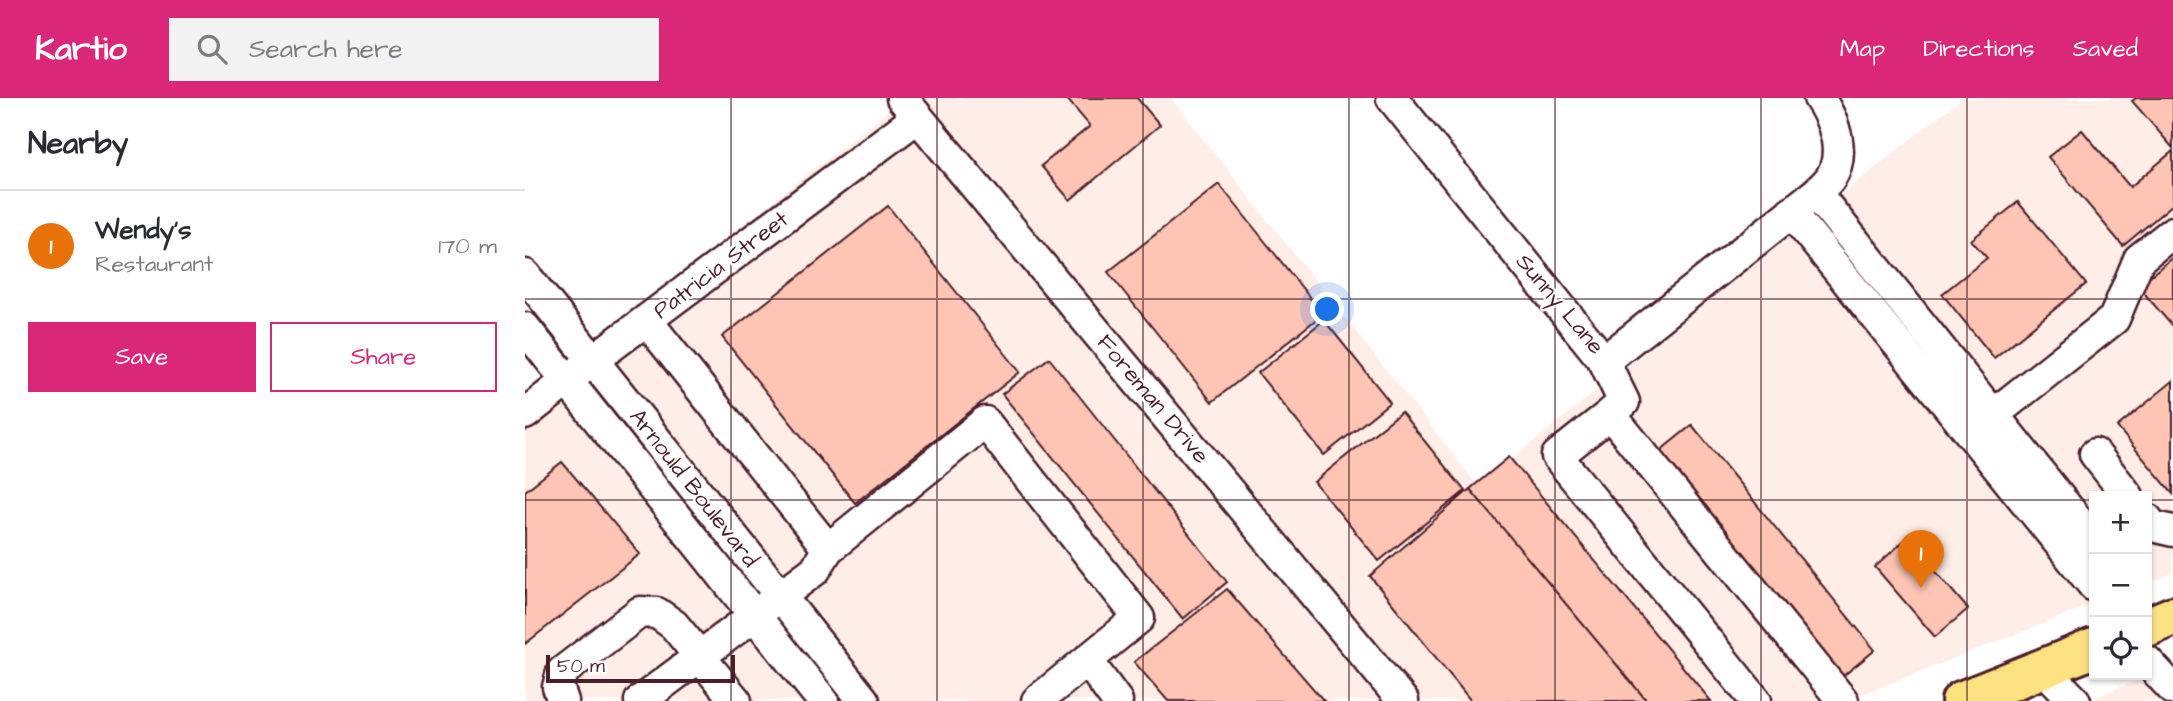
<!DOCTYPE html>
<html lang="en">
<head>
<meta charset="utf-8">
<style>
  :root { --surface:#fff; --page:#f2f2f3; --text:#2b2b33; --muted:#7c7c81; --line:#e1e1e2; --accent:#db2777 }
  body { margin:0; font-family:"Architects Daughter",sans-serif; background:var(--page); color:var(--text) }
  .controls { position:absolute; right:21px; bottom:21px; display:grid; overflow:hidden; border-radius:0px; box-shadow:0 2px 5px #0004 }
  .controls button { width:63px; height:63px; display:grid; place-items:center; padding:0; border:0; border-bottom:2px solid var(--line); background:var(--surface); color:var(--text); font:35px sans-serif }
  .scale { position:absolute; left:21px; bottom:18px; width:189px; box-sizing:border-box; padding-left:7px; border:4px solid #4a1f2b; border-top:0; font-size:19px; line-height:24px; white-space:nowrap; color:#4a1f2b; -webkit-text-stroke:5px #fff; paint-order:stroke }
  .you { position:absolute; left:803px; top:212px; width:24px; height:24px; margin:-18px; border:5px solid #fff; border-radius:50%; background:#1a73e8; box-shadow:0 0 0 10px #1a73e833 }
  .badge { display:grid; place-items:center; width:46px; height:46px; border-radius:50%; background:var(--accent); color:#fff; font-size:23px; font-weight:700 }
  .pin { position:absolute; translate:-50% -58px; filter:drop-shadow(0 2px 4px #0008) }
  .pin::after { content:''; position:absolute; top:37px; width:24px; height:21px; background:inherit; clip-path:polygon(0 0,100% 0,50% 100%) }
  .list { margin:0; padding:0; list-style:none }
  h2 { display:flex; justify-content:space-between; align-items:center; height:91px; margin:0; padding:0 28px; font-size:30px }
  h2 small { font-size:23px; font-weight:400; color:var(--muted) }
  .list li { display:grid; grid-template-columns:46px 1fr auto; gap:21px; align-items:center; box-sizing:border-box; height:112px; padding:0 28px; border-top:2px solid var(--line) }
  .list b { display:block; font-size:26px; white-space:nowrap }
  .list p { margin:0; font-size:23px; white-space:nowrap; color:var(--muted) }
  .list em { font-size:23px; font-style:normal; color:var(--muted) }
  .actions { display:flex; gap:14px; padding:21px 28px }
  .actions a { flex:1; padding:16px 0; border:2px solid var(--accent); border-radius:0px; text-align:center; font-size:24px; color:var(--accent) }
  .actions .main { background:var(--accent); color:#fff }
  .icon { flex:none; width:38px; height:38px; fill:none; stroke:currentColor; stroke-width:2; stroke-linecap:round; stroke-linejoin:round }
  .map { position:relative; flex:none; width:1648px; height:603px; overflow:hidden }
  header { display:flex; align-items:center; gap:42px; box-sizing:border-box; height:98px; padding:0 35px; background:var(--accent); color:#fff }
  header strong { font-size:33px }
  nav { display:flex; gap:38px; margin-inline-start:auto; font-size:24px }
  .search { width:490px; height:63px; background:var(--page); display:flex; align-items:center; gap:18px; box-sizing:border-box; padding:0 24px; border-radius:0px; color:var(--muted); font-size:26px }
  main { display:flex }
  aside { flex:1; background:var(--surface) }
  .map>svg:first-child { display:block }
  .built { fill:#ffeee8 }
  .building { fill:#fec5b4; stroke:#4a1f2b; stroke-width:2 }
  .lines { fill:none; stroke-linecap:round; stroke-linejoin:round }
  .minor-casing { stroke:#4a1f2b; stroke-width:35 }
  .major-casing { stroke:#4a1f2b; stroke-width:44 }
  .minor { stroke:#fff; stroke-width:30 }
  .major { stroke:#fbe180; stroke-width:38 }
  .grid { fill:none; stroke:#4a1f2b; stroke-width:2; stroke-opacity:0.55 }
  .labels { text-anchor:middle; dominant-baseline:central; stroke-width:5; stroke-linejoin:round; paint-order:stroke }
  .street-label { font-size:23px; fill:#4a1f2b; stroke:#fff }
</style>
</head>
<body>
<header>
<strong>Kartio</strong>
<div class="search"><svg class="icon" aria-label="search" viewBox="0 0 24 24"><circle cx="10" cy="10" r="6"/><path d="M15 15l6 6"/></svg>Search here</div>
<nav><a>Map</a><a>Directions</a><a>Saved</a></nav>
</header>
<main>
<aside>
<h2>Nearby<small></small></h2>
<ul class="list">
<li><span class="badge" style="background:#e8710a">1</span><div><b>Wendy's</b><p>Restaurant</p></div><em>170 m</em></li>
</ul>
<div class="actions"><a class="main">Save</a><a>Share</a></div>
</aside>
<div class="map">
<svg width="1648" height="603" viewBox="0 0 1648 603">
  <rect width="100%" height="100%" fill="#fff"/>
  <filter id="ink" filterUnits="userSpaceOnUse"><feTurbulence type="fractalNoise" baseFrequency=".0143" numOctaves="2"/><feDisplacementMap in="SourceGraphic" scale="14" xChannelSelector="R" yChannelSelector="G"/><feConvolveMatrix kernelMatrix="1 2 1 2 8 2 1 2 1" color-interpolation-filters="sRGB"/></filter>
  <g filter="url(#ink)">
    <path class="built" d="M379 0H646L953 388 1437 0H1648V475L1622 486V398H1569V506L1320 603H0V298Z
      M1648 568V603H1561Z"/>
    <path class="building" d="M541 0H612L635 27 545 102 516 68 565 28Z
      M1611 0H1648V50L1607 3Z
      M1557 32 1605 89 1648 53V106L1598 148 1523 59Z
      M694 86 798 216 687 304 583 174Z
      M1493 104 1561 186 1469 260 1417 196 1462 160 1446 142Z
      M363 108 495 274 330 405 197 239Z
      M1648 159V229L1613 188Z
      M799 222 865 304 799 357 733 275Z
      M524 260 702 484 658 521 477 296Z
      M1648 283V396L1592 329Z
      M876 314 940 393 854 463 789 384Z
      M1167 327 1350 552 1313 582 1130 357Z
      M984 359 1186 603H1122L945 391Z
      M37 364 115 456 0 546V393Z
      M945 391 1122 603H946L845 478Z
      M1382 440 1443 511 1410 539 1350 469Z
      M702 491 799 603H643L609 564Z"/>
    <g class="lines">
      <g class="minor-casing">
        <path id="minor" d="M377 0 878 603
          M867 0 1079 263 1291 95C1296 90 1302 85 1306 79 1321 54 1309 22 1294 0
          M1291 95 1569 443
          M1266 114 1569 488
          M0 177 339 603
          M122 223 303 451
          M0 230 298 603
          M1079 263 1099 304 1085 316
          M0 316 68 262 393 19
          M1469 316 1589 221 1614 161 1648 134
          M1570 356 1603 398
          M1622 421 1627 428 1648 433
          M562 562 592 603
          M1622 563 1648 591
          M1518 570 1550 603
          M38 603 33 589 37 574 115 514 132 515 149 527 211 603
          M115 603 290 472 303 451 460 324 614 520 512 603
          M1231 603 1032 358 1085 316 1318 603"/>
      </g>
      <g class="major-casing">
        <path id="major" d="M1622 529 1648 518
          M1436 603 1569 550"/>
      </g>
      <use href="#minor" class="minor"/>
      <use href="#major" class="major"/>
    </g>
  </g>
  <path class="grid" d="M206 0V603M412 0V603M618 0V603M824 0V603M1030 0V603M1236 0V603M1442 0V603M0 201H1648M0 402H1569M1622 402H1648"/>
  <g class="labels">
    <g class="street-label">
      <text transform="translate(196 167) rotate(-37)">Patricia Street</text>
      <text transform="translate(1035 206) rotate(50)">Sunny Lane</text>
      <text transform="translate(628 301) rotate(50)">Foreman Drive</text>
      <text transform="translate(169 390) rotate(52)">Arnould Boulevard</text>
    </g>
  </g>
</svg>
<div class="controls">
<button>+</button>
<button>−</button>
<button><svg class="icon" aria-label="locate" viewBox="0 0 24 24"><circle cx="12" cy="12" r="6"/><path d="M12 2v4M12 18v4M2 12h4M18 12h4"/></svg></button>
</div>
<div class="scale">50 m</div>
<div class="you"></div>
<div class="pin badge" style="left:1396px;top:490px;background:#e8710a">1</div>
</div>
</main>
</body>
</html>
